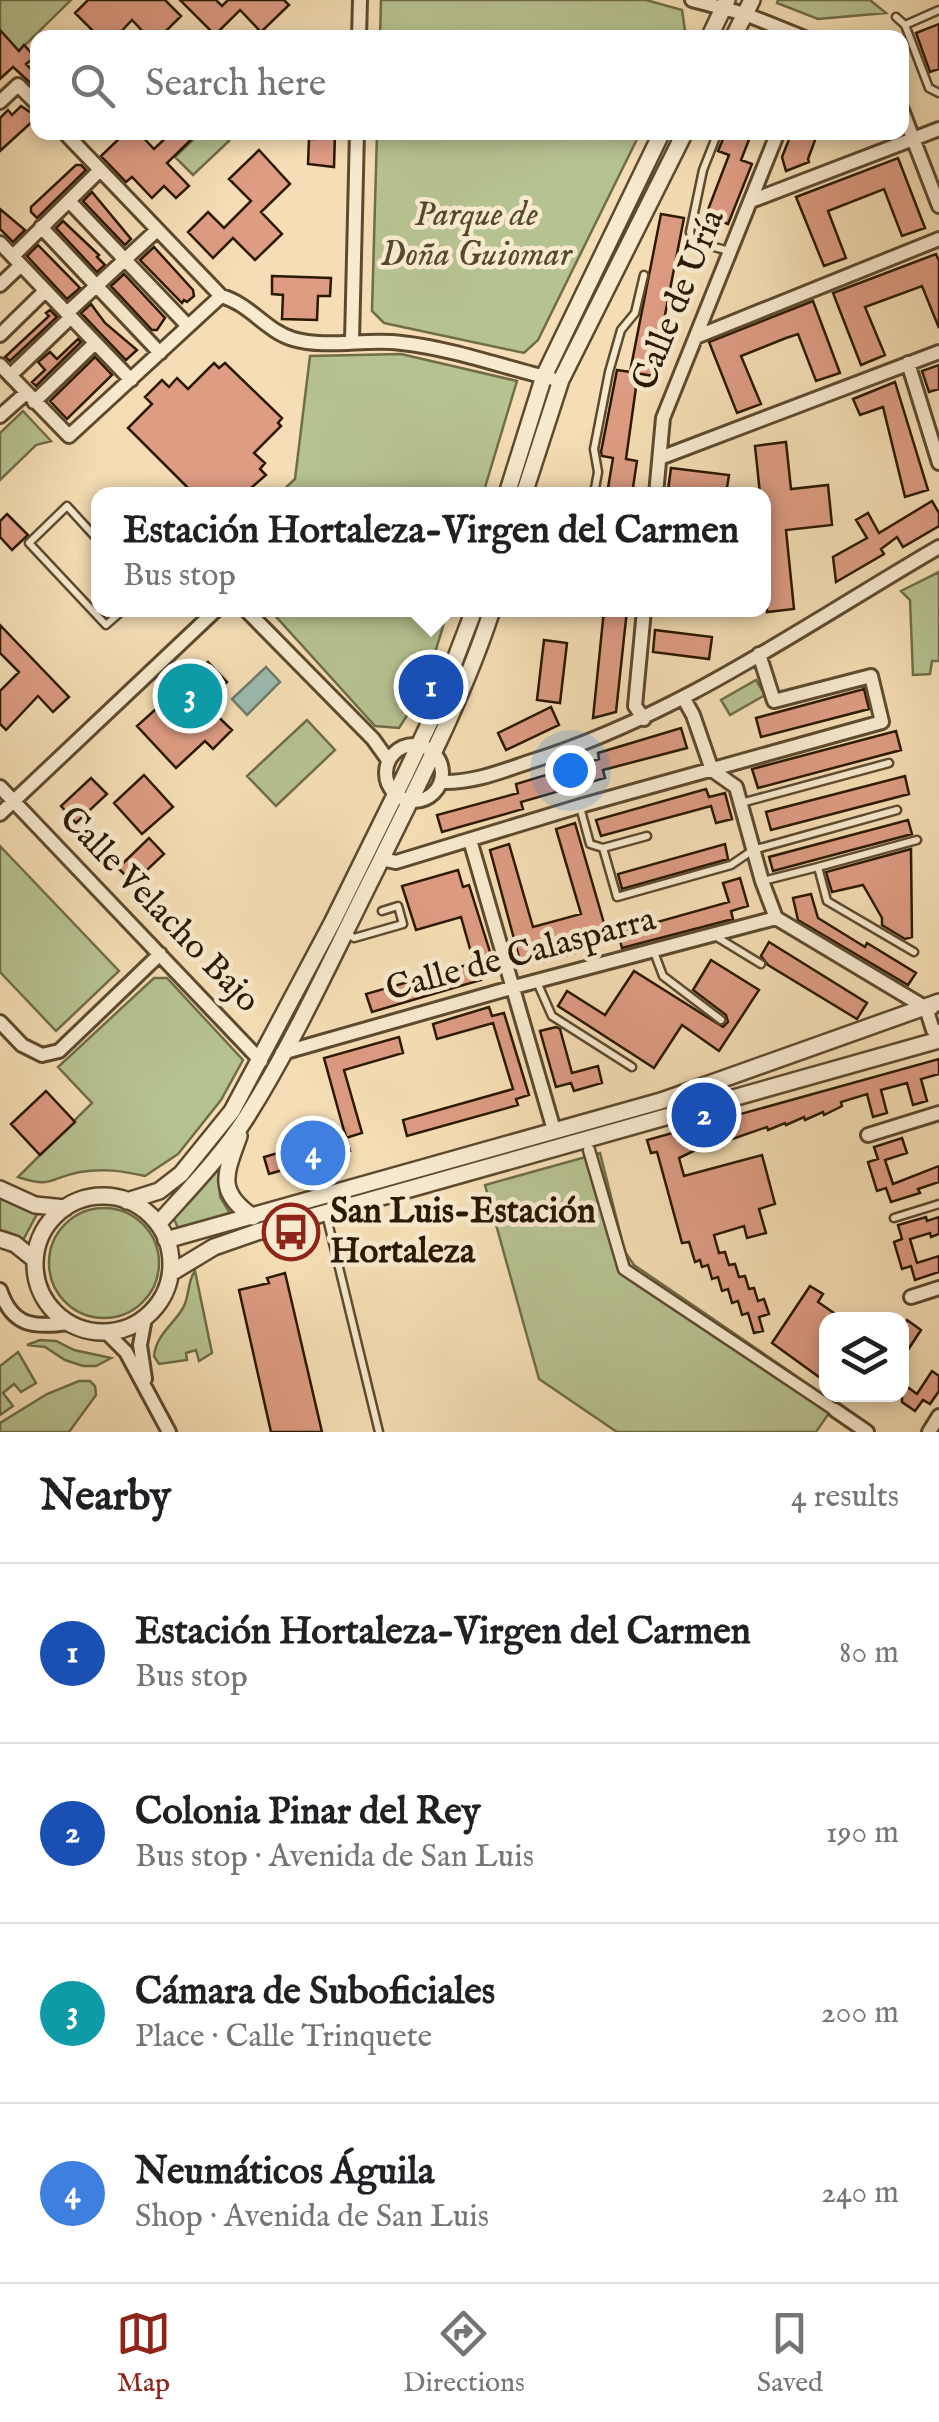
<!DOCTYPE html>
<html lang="en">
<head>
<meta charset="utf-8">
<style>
  :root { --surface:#fff; --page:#f6f6f6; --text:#202124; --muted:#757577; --line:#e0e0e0; --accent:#8f2418 }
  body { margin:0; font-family:"IM FELL English",serif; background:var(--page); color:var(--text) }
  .controls { position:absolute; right:30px; bottom:30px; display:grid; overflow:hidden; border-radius:20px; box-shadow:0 5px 15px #0003 }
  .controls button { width:90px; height:90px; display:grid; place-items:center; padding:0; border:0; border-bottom:2px solid var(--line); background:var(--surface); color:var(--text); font:50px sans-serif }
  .you { position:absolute; left:570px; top:770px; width:35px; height:35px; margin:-25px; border:8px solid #fff; border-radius:50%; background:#1a73e8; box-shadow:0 0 0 15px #1a73e833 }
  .badge { display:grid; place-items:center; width:65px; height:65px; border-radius:50%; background:var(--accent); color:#fff; font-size:32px; font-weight:700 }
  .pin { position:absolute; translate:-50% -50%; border:5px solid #fff; box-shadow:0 2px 10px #0006 }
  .popup { position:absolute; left:91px; top:487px; width:680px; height:130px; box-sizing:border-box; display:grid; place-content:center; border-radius:20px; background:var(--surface); filter:drop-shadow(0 2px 8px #0005); font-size:32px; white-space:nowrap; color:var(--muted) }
  .popup b { font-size:38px; color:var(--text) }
  .popup::after { content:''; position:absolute; left:50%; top:100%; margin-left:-20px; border:20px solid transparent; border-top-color:var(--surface) }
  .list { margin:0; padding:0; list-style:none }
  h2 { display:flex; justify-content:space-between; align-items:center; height:130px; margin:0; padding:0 40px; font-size:42px }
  h2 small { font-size:32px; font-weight:400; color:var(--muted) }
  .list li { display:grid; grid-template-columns:65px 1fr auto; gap:30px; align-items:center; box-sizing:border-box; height:180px; padding:0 40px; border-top:2px solid var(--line) }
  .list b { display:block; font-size:38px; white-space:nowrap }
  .list p { margin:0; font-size:32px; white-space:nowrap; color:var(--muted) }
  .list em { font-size:32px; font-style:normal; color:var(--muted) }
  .icon { flex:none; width:55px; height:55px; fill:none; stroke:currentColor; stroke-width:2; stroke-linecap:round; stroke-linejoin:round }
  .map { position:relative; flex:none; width:939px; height:1432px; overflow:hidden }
  .search { position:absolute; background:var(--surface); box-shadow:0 5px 15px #0003; left:30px; right:30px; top:30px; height:110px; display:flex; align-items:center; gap:25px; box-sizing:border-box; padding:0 35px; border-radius:20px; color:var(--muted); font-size:38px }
  .sheet { height:850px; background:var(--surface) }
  nav { display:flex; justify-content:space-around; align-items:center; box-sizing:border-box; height:140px; border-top:2px solid var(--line); background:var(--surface); font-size:28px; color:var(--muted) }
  nav a { display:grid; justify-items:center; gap:5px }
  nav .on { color:var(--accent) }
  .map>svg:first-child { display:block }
  .green { fill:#b7c291; stroke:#706d49; stroke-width:2.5 }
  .water { fill:#9cbcb1; stroke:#6e7a6b; stroke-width:2.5 }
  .building { fill:#de9c83; stroke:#2a1801; stroke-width:2.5 }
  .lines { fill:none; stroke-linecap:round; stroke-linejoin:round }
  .service-casing { stroke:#5d4a2e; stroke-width:11 }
  .pedestrian-casing { stroke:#5d4a2e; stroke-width:15 }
  .minor-casing { stroke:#5d4a2e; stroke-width:18 }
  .tertiary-casing { stroke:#5d4a2e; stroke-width:20 }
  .service { stroke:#f8eacf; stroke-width:6 }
  .pedestrian { stroke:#f8eacf; stroke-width:10 }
  .minor { stroke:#f8eacf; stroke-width:12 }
  .tertiary { stroke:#f8eacf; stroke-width:15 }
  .labels { text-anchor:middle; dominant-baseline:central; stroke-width:9; stroke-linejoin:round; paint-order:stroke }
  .park-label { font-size:35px; font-style:italic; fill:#544b2c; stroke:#f8eacf }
  .street-label { font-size:35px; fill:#2a1801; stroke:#f8eacf }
  .poi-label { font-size:35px; font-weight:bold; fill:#2a1801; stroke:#f8eacf; text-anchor:start }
</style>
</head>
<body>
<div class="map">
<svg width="939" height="1432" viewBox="0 0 939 1432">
  <rect width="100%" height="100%" fill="#f5deb5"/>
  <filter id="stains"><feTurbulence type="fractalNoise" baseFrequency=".002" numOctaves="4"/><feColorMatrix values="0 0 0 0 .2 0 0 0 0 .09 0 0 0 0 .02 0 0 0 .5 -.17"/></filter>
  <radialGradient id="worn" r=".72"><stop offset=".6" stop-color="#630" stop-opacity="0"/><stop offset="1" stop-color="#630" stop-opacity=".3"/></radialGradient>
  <path class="green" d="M0 0H71L19 51 3 34 0 35Z
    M381 0H646L682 10 686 37H380Z
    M778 0H870L886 13 818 19 777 3Z
    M200 133H221L229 141 193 175 175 157Z
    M377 133H640L538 340 524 353 384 323 372 311Z
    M401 354 517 381 483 494H279L295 479 310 356Z
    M23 411 51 441 36 445 0 480V433Z
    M939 572V661H932L930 674 913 675 910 600 901 591Z
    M270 610H448L424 689 399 728 375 726Z
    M756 680 765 695 730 715 721 700Z
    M307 720 335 750 276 806 247 776Z
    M0 846 119 971 56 1031 0 972Z
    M154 978H167L243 1060 221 1100 178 1154 145 1176C123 1171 103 1168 80 1172 48 1178 53 1189 18 1177L92 1103 58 1067Z
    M600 1153 625 1252 634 1265 836 1403 816 1432H617L539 1379 485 1185Z
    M219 1166 220 1197 231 1215 178 1228 173 1217Z
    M0 1195 37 1214 22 1242 0 1233Z
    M49 1263a55 55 0 1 1 110 0a55 55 0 1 1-110 0Z
    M195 1271 212 1353 199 1361 196 1350 186 1353 187 1360 159 1364 154 1356C156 1335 173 1325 183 1308 190 1296 187 1281 195 1271Z
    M40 1340 56 1341 74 1350 111 1358 96 1366H83L65 1360 45 1347 27 1345Z
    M18 1352 36 1383 21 1392 14 1384 3 1393 13 1406 0 1415V1366Z
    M79 1381H90L95 1386 96 1395 69 1432H0V1423L47 1394Z"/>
  <path class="water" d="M266 667 280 682 247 715 232 699Z"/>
  <path class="building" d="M88 0H165L181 16 159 38H149L132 20 115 38H100L75 13Z
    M180 0H216L222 6 228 0H284L289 5 261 32 240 10 215 35Z
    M939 24V69L930 72 916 33Z
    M0 30 19 51 24 45 35 57 26 64 38 76V90L13 67 0 79Z
    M21 106 33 114 34 120 0 151V118L8 110 12 115Z
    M126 132H138L154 149 172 132H199L167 163 189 186 176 198 164 186 152 198 132 177 126 182 101 156Z
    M315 132H335L334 167 308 164 309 139H315Z
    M726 132H752L741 160 752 164 728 224 706 215 729 155 718 151Z
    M792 132H818L808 159 809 162 786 171 782 157Z
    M259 150 290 184 261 212 282 234 255 260 233 238 213 258 188 232 208 212 224 228 251 201 229 179Z
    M898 158 925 228 902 236 884 189 828 211 846 258 824 266 796 197Z
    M76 165H81L86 170 37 218 31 212V207Z
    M92 192 131 239 125 245 83 201Z
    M0 209 25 230 13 242 0 229Z
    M661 214 684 218 653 376 630 372Z
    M63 221 99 255 97 257 105 265 97 272 56 228Z
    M38 245 80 288 67 299 27 256Z
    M154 247 193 290 194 296 187 302 184 300 182 303 140 260Z
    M936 254 939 261V328L922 286 865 307 885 355 861 365 833 293Z
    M124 274 165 318 157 330H152L111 286Z
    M272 276 331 278 330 296H318L317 320 282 319 283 295 272 294Z
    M813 301 840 373 816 381 798 334 786 338 741 356 761 404 737 413 709 342Z
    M91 304 105 323 137 350 126 360 81 313Z
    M50 310 57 317 10 361 5 357 49 316 46 313Z
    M78 339 81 342 36 386 32 382 45 370 38 362 50 352 57 359Z
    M95 357 112 375 67 419 50 401Z
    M214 363 219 368 225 363 282 418 278 423 281 426 254 453 265 463 260 469 266 475 244 494H194L128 428 152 404 145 397 162 380 169 387 177 378 188 389Z
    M939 365V389L929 392 922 371Z
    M617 370 638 373 626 459 637 461 632 494H607L613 458 602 456 601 452Z
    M895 382 928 490 905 497 883 407 860 415 853 399Z
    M786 442 791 489 828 485 832 525 786 530 794 609 767 612 764 494H760L755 446Z
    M671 468 729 475 726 494 668 490Z
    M932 501 939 513V526L903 547 897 537 881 549 884 554 836 582 833 557 867 538 856 520 868 513 879 533Z
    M7 514 28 535 12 550 0 537V521Z
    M604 610H627L616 712 593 718Z
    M0 625 69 697 53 712 38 696 6 730 0 724V691L19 672 0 653Z
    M655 630 712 637 709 659 653 652Z
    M544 640 567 643 560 703 537 700Z
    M208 662 227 682 204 703 232 730 213 749 205 741 176 768 137 726Z
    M864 689 869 709 761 737 756 718Z
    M551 707 559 725 506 750 498 733Z
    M681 728 687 748 603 770 605 778 521 802 523 809 442 832 437 815 518 793 516 784 599 759 598 753Z
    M896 731 901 750 758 788 752 769Z
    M144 775 173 807 142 834 114 803Z
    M905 776 909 794 771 830 766 812Z
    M91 778 107 794 76 823 61 806Z
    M706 789 709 797 725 793 732 819 716 823 711 806 601 836 596 820Z
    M908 820 912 834 773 871 769 857Z
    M575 823 608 937 592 941 593 948 538 963 536 957 520 961 490 850 509 844 533 927 581 914 556 829Z
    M149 838 164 854 133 883 118 868Z
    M725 844 728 859 622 889 618 874Z
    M911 849 912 937 905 939 882 925V918L863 885 832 892 826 872Z
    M458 870 463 887 469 885 495 968 479 973 481 980 372 1012 366 994 474 963 461 917 416 930 402 886Z
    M740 878 748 906 731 911 733 919 622 948 618 933 729 902 723 883Z
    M811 894 818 918 865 947 867 943 916 973 908 985 798 920 793 898Z
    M769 942 867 1003 857 1019 768 965 761 956Z
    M711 960 759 990 719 1051 682 1025 654 1068 558 1006 567 991 605 1015 634 971 723 1027 728 1022 726 1015 693 990Z
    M489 1007 492 1016 504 1013 529 1095 516 1099 518 1105 407 1136 403 1120 513 1089 493 1023 437 1039 433 1024Z
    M556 1027 560 1029 572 1073 598 1066 602 1083 574 1091 571 1083 556 1087 540 1031Z
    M399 1037 403 1053 344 1070 362 1133 346 1138 324 1058Z
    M939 1059V1074L921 1079 927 1101 913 1105 907 1083 881 1090 887 1113 873 1117 867 1094 841 1102 842 1106 824 1115 823 1112 805 1120 804 1117 786 1125 785 1123 768 1130 767 1127 712 1146 710 1143 679 1158 684 1176 762 1155 775 1204 759 1209 766 1233 747 1238 744 1226 714 1235 719 1253 725 1252 729 1265 735 1264 739 1277 745 1276 749 1289 754 1288 758 1301 764 1299 769 1314 759 1317 763 1331 754 1333 748 1313 742 1315 738 1301 732 1303 728 1289 722 1291 718 1277 712 1279 708 1265 702 1267 700 1260 695 1262 689 1242 682 1243 657 1152 651 1153 647 1140Z
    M46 1091 75 1122 40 1155 11 1124Z
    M345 1133 350 1151 269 1174 264 1157Z
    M902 1138 907 1153 885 1160 893 1184 939 1166V1182L918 1189 920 1193 891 1202 886 1188 877 1191 868 1162 878 1159 874 1147Z
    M926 1217 927 1221 939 1217V1234L931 1237 930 1233 910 1239 917 1263 939 1256V1272L915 1280 911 1266 902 1269 894 1242 902 1239 898 1225Z
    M285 1273 322 1432H271L239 1290 269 1283 267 1278Z
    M810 1286 823 1294 818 1302 844 1320H826V1382L772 1343Z
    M907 1320 921 1330 902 1359V1328Z
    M932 1371 939 1376V1391L930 1404 923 1400 915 1411 902 1402V1383L917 1394Z"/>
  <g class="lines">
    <g class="service-casing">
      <path id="service" d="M896 17 905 25 929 88 939 93
        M905 25 939 10
        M718 132 703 170 690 232 692 241 729 251
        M594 494 598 472 594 449 609 372 621 330 635 313 644 275
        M99 541 67 506 29 543 106 625 123 610
        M741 803 889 763
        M580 807 590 844 603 848 617 897 731 865 753 850 897 810
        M603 848 647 836
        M818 867 917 840
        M763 881 818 867 827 901 914 952
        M348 934 354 938 403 924 398 906 382 911
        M715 936 761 964
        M654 952 663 976 721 1020
        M537 982 552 1016 632 1067
        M326 1214 379 1432
        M894 1218 939 1204"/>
    </g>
    <g class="pedestrian-casing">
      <path id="pedestrian" d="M589 1150 624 1269 835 1410"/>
    </g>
    <g class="minor-casing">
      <path id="minor" d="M692 0 745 14 805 38
        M359 38 360 0
        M0 102 18 85 38 105
        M902 110 939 206
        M64 132 221 296C250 304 266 331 293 339 327 349 367 338 402 343 454 349 503 367 553 379
        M69 201 188 326
        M751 201 939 129
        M41 227 160 353
        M0 243 131 380
        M13 256 100 170
        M0 285 21 265
        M67 313 157 230
        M0 335 45 291
        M696 337 939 239
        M352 341 357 132
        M908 363 939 463
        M0 365 69 436 221 296
        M16 370 71 317
        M34 402 95 343
        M0 416 26 393
        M660 458 939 352
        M656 494 663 418 778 132
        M246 610 373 739 388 760
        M684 699 693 715 712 770 736 787 762 881 776 918 926 1008
        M644 719 635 706 644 610
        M386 773a28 28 0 1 1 56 0a28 28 0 1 1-56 0Z
        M441 782C472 783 500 772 529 762 678 716 805 625 939 547
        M0 787 261 1061
        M0 814 216 610
        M470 840 554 1130
        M381 859 396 862 580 806 882 722 871 676 774 701 759 654
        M932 1008H926L933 1030 939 1031
        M0 1022 22 1045 42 1055 59 1051 160 954
        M282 1053 514 987 776 918
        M868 1135 939 1113
        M0 1290C12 1326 33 1328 68 1323
        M911 1297 939 1288
        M145 1318 140 1345 145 1379
        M106 1332 126 1352 169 1432
        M835 1410 867 1432
        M929 1432 939 1416"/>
    </g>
    <g class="tertiary-casing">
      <path id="tertiary" d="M709 38 727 0
        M733 38 752 0
        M507 494 544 376 662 132
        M524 494 561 380 685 132
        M239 1136C226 1173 215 1191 253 1217
        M0 1189 35 1205 65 1208
        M35 1264a68 68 0 1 1 136 0a68 68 0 1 1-136 0Z
        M127 1201 159 1191 181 1174 232 1111 332 923 404 777 437 707 474 610
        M158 1224C188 1190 221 1157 246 1118 296 1039 335 951 377 868 418 784 463 699 492 610
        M0 1239 15 1244 35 1260
        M166 1240 661 1101 939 1002
        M171 1273 214 1247 257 1232 939 1040"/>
    </g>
    <use href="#service" class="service"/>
    <use href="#pedestrian" class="pedestrian"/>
    <use href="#minor" class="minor"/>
    <use href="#tertiary" class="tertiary"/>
  </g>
  <defs>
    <g id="bus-ring" transform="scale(2.875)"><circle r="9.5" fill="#f8eacf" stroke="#8f2418" stroke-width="1.5"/><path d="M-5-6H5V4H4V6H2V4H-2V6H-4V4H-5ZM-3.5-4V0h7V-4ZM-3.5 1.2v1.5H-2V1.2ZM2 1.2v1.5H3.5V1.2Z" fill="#8f2418"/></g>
  </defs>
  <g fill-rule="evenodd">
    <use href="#bus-ring" x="291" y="1232"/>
  </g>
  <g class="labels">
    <g class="park-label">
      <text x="476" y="215">Parque de<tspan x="476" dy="40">Doña Guiomar</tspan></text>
    </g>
    <g class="street-label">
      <text transform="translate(679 300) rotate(-68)">Calle de Uría</text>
      <text transform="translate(159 910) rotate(46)">Calle Velacho Bajo</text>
      <text transform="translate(521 955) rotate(-15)">Calle de Calasparra</text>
    </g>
    <g class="poi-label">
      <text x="330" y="1212">San Luis-Estación<tspan x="330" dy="40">Hortaleza</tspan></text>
    </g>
  </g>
  <rect width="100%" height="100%" filter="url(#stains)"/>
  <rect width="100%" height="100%" fill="url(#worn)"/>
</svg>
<div class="controls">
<button><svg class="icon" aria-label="layers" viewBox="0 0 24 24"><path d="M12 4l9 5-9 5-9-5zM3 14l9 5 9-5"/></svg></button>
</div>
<div class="you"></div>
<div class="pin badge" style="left:431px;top:687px;background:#1a4fb4">1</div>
<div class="popup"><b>Estación Hortaleza-Virgen del Carmen</b>Bus stop</div>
<div class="pin badge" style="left:704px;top:1115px;background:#1a4fb4">2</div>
<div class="pin badge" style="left:190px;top:696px;background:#0f9aa8">3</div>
<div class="pin badge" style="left:313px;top:1153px;background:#3f7fe0">4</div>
<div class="search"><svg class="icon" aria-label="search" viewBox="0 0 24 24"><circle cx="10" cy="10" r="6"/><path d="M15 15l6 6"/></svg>Search here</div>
</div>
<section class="sheet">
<h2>Nearby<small>4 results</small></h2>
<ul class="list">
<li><span class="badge" style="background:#1a4fb4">1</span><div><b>Estación Hortaleza-Virgen del Carmen</b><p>Bus stop</p></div><em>80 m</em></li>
<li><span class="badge" style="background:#1a4fb4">2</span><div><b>Colonia Pinar del Rey</b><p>Bus stop · Avenida de San Luis</p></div><em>190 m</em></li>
<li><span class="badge" style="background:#0f9aa8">3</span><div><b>Cámara de Suboficiales</b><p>Place · Calle Trinquete</p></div><em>200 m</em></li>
<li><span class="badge" style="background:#3f7fe0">4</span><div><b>Neumáticos Águila</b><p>Shop · Avenida de San Luis</p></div><em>240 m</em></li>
</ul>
</section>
<nav>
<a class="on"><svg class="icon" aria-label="map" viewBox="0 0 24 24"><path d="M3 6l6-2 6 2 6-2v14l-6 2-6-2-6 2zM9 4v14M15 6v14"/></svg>Map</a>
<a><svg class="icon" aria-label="directions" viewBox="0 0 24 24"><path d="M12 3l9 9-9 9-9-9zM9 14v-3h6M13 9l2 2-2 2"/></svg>Directions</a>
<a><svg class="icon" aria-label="saved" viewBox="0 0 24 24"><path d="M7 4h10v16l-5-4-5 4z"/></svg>Saved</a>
</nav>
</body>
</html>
